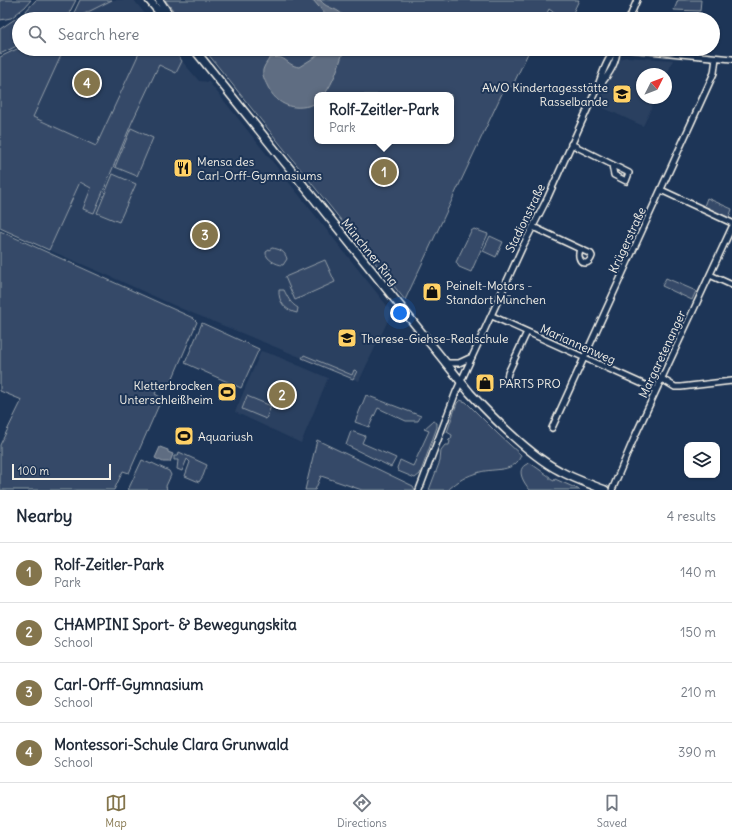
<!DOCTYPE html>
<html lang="en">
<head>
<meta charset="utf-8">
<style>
  :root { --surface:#fff; --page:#f2f2f3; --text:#1f2937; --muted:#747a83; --line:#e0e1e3; --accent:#84754c }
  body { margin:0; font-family:Delius,sans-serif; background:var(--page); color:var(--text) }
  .controls { position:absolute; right:12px; bottom:12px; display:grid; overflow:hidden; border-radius:8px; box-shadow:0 1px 3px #0004 }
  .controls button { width:36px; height:36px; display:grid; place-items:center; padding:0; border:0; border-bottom:1px solid var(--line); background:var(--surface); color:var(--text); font:20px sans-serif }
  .compass { position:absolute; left:636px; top:68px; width:36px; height:36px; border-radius:50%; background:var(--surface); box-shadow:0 1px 3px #0004; rotate:48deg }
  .scale { position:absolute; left:12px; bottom:10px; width:99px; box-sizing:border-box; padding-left:4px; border:2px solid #f4f1e8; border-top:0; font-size:11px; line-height:14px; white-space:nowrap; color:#f4f1e8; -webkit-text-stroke:3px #1d3557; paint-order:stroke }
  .you { position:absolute; left:400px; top:313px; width:14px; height:14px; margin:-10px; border:3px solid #fff; border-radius:50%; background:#1a73e8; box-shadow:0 0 0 6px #1a73e833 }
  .badge { display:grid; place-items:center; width:26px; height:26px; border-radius:50%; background:var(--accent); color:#fff; font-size:13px; font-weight:700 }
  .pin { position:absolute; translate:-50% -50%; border:2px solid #fff; box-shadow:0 1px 4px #0006 }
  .popup { position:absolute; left:314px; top:92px; width:140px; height:52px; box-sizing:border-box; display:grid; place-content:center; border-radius:8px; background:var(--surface); filter:drop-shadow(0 1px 3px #0005); font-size:13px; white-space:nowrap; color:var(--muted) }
  .popup b { font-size:15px; color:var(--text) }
  .popup::after { content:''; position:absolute; left:50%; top:100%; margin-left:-8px; border:8px solid transparent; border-top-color:var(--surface) }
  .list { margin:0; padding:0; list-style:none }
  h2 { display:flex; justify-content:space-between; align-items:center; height:52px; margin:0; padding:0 16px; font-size:17px }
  h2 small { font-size:13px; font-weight:400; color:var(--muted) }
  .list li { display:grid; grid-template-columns:26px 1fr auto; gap:12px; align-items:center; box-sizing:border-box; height:60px; padding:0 16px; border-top:1px solid var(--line) }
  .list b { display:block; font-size:15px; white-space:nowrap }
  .list p { margin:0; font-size:13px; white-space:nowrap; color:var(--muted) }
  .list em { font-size:13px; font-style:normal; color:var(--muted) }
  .icon { flex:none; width:22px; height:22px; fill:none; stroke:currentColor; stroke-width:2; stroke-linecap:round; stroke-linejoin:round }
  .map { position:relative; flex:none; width:732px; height:490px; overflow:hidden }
  .search { position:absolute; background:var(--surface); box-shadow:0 1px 3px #0004; left:12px; right:12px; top:12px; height:44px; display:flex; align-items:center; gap:10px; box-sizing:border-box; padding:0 14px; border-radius:22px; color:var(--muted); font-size:15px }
  .sheet { height:292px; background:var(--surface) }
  nav { display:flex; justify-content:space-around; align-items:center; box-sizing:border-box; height:56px; border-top:1px solid var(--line); background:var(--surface); font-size:11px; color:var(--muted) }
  nav a { display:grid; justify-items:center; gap:2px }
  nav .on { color:var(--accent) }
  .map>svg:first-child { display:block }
  .built { fill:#2a4060 }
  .green { fill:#354a67; stroke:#949ea8; fill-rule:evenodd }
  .water { fill:#5e6d82; stroke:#9aa2ab }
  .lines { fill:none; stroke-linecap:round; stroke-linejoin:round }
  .street-casing { stroke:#f4f1e8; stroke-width:8 }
  .secondary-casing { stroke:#f4f1e8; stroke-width:10 }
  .street { stroke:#1d3557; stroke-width:5 }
  .secondary { stroke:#1d3557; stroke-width:7 }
  .labels { text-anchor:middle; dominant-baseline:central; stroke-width:4; stroke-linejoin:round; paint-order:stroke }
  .poi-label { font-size:12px; fill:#f4f1e8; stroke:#1d3557; text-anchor:start }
  .street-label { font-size:12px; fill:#f4f1e8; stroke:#1d3557 }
</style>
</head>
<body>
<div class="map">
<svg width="732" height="490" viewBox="0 0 732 490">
  <rect width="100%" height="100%" fill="#1d3557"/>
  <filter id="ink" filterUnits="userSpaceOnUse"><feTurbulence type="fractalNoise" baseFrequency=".025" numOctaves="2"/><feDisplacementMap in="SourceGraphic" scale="8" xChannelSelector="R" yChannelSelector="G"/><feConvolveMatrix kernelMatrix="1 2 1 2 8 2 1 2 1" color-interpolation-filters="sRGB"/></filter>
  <g filter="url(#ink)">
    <path class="built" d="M112 0H134L149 19H77L78 17Z
      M64 49H141L96 146 33 117Z
      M627 57 673 60 666 77V74H642V98H656L643 126 597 105 619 62 622 58Z
      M182 61 199 81 209 82 392 312 359 381 180 308 105 274 49 250 80 182 91 188 83 209 94 213 132 122 159 65 176 73Z
      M261 351 274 355 328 378 301 443 235 412Z"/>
    <path class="green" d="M0 0H31L25 7 11 18 0 20Z
      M36 0H76L66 19H19V45L0 54V29L24 13Z
      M80 0H112L78 17 77 19H71Z
      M165 0H579L570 19H562L549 9 544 19H180Z
      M678 0H701L700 11 674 10Z
      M19 48V49H64L33 117 96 146 141 49H173L182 61 176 73 159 65 132 122 94 213 83 209 91 188 80 182 49 250 0 228V57Z
      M204 49H530L512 87 506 85 405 300ZM317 95H451V141H317Z
      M131 128 153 138 137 176 115 167Z
      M113 174 136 184 119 222 97 213Z
      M707 198 732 209 729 218 704 206Z
      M474 229 488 234 471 272 459 267 456 262 471 231Z
      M0 231 193 318 197 322 169 387 160 383 155 394 162 398 129 473 123 471 114 490H0V445L22 400 0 391Z
      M490 236 503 242 496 257 483 251Z
      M272 248C279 249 285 251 287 259L283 265C277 265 265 259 266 252Z
      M325 260 335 282 295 300 285 277Z
      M666 278 696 291 692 300 662 286Z
      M279 290H284C288 298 290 303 298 308L297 313C286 311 278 302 279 290Z
      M202 323 259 349 241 388 185 363Z
      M304 355 352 375 354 370 357 371 353 379 302 358Z
      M366 395 421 416 418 421H406L378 408 369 427 355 422Z
      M247 396 271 406 266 419 242 409Z
      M460 400 466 402 498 434 521 455C515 473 495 468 480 472 466 476 459 480 448 490H429L440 461 441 450 445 445H449L450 441 448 440 451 439 452 435 447 432 457 403Z
      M433 421 437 423V427L420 474 415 478 398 471 397 468 400 460 413 466 429 431 424 429Z
      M351 431 365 436 362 443 396 458 391 467 346 445Z
      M317 440 413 486 415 490H362L321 476 315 490H305Z
      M179 452 207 465 203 476 199 482 185 476 190 462 187 459 182 471 177 469 178 460H174V456H178Z
      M142 460 151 464 152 463 169 471 171 475 166 486 167 490H128Z
      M530 463 550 477V479L554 481 555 479 580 490H530C523 482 514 467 530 463Z"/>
    <path class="water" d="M313 0H320C327 10 340 7 345 19H328L325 14Z
      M325 49H344C339 65 334 82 324 95H317V103C296 112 277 107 267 85 265 81 262 75 263 70 264 66 267 62 269 59 286 53 285 65 299 67L315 57Z
      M160 447 168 450V452L173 454 170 462H163L155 458Z"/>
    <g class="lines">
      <g class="street-casing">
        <path id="street" d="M550 18 552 19
          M629 19 637 0
          M629 49 732 59
          M599 86C608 76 617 63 617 49
          M571 144 629 173 626 181 614 175 612 165
          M661 190 732 223
          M533 227 591 254 592 256C588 269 575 262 580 249
          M710 275 732 285
          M492 316 656 390
          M445 363H459L472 357
          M662 379 675 387H681L732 381
          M506 382 508 373 527 332
          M552 428 714 73 716 58
          M419 490 456 392 522 248 547 199 597 88C602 75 606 60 616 49
          M612 490 635 436 732 227"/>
      </g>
      <g class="secondary-casing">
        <path id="secondary" d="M149 0 165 19
          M159 0 172 19
          M194 49 470 393C494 419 529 455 560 471 574 479 590 484 605 490"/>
      </g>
      <use href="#street" class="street"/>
      <use href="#secondary" class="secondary"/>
    </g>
  </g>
  <defs>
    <g id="school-square" transform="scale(1)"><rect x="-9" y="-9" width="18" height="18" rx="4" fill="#ffd166" stroke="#1d3557"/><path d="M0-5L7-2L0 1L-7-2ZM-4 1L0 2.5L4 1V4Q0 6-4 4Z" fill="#111"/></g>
    <g id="restaurant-square" transform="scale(1)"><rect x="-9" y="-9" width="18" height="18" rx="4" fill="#ffd166" stroke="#1d3557"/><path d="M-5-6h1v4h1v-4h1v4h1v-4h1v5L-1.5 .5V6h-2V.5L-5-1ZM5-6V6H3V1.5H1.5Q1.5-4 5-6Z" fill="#111"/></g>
    <g id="shop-square" transform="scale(1)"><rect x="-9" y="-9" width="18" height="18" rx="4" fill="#ffd166" stroke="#1d3557"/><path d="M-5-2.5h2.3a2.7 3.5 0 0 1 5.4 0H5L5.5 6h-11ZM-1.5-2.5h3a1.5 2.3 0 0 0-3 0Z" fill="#111"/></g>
    <g id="stadium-square" transform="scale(1)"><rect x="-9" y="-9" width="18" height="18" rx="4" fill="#ffd166" stroke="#1d3557"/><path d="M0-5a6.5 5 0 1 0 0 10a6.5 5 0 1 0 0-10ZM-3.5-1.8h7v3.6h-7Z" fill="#111"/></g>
  </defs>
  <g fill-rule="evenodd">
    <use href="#school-square" x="622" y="94"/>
    <use href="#restaurant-square" x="183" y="168"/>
    <use href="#shop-square" x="432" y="292"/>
    <use href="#school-square" x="347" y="338"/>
    <use href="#shop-square" x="485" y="383"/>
    <use href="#stadium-square" x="227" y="392"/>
    <use href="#stadium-square" x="184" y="436"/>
  </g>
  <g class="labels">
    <g class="poi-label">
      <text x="608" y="87" text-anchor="end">AWO Kindertagesstätte<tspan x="608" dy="14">Rasselbande</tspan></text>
      <text x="197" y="161">Mensa des<tspan x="197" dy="14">Carl-Orff-Gymnasiums</tspan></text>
      <text x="446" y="285">Peinelt-Motors -<tspan x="446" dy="14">Standort München</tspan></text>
      <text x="361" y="338">Therese-Giehse-Realschule</text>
      <text x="499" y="383">PARTS PRO</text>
      <text x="213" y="385" text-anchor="end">Kletterbrocken<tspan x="213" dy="14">Unterschleißheim</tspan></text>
      <text x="198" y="436">Aquariush</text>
    </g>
    <g class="street-label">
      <text transform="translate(525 218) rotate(-64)">Stadionstraße</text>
      <text transform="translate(627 240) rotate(-65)">Krügerstraße</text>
      <text transform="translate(370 252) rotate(51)">Münchner Ring</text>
      <text transform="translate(578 344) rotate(24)">Mariannenweg</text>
      <text transform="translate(662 354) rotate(-65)">Margaretenanger</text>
    </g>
  </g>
</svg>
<div class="controls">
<button><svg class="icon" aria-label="layers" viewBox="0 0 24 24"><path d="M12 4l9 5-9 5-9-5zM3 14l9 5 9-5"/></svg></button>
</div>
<svg class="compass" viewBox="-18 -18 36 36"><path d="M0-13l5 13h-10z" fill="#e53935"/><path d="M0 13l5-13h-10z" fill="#747a83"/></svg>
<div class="scale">100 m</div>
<div class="you"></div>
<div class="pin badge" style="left:384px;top:172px">1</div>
<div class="popup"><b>Rolf-Zeitler-Park</b>Park</div>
<div class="pin badge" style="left:282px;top:395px">2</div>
<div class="pin badge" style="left:205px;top:235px">3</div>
<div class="pin badge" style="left:87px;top:83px">4</div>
<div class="search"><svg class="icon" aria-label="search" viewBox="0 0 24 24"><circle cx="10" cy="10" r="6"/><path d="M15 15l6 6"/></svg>Search here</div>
</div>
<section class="sheet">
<h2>Nearby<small>4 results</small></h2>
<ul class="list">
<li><span class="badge">1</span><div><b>Rolf-Zeitler-Park</b><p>Park</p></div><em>140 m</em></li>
<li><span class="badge">2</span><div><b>CHAMPINI Sport- &amp; Bewegungskita</b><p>School</p></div><em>150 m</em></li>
<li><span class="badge">3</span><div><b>Carl-Orff-Gymnasium</b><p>School</p></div><em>210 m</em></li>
<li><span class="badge">4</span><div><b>Montessori-Schule Clara Grunwald</b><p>School</p></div><em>390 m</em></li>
</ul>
</section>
<nav>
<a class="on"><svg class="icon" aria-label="map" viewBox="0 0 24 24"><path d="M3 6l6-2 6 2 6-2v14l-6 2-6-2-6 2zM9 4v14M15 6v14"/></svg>Map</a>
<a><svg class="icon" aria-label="directions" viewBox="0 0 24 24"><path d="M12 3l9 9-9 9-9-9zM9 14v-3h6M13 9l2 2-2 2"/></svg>Directions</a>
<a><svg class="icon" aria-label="saved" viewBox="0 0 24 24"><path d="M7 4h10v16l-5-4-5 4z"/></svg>Saved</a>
</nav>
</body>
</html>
